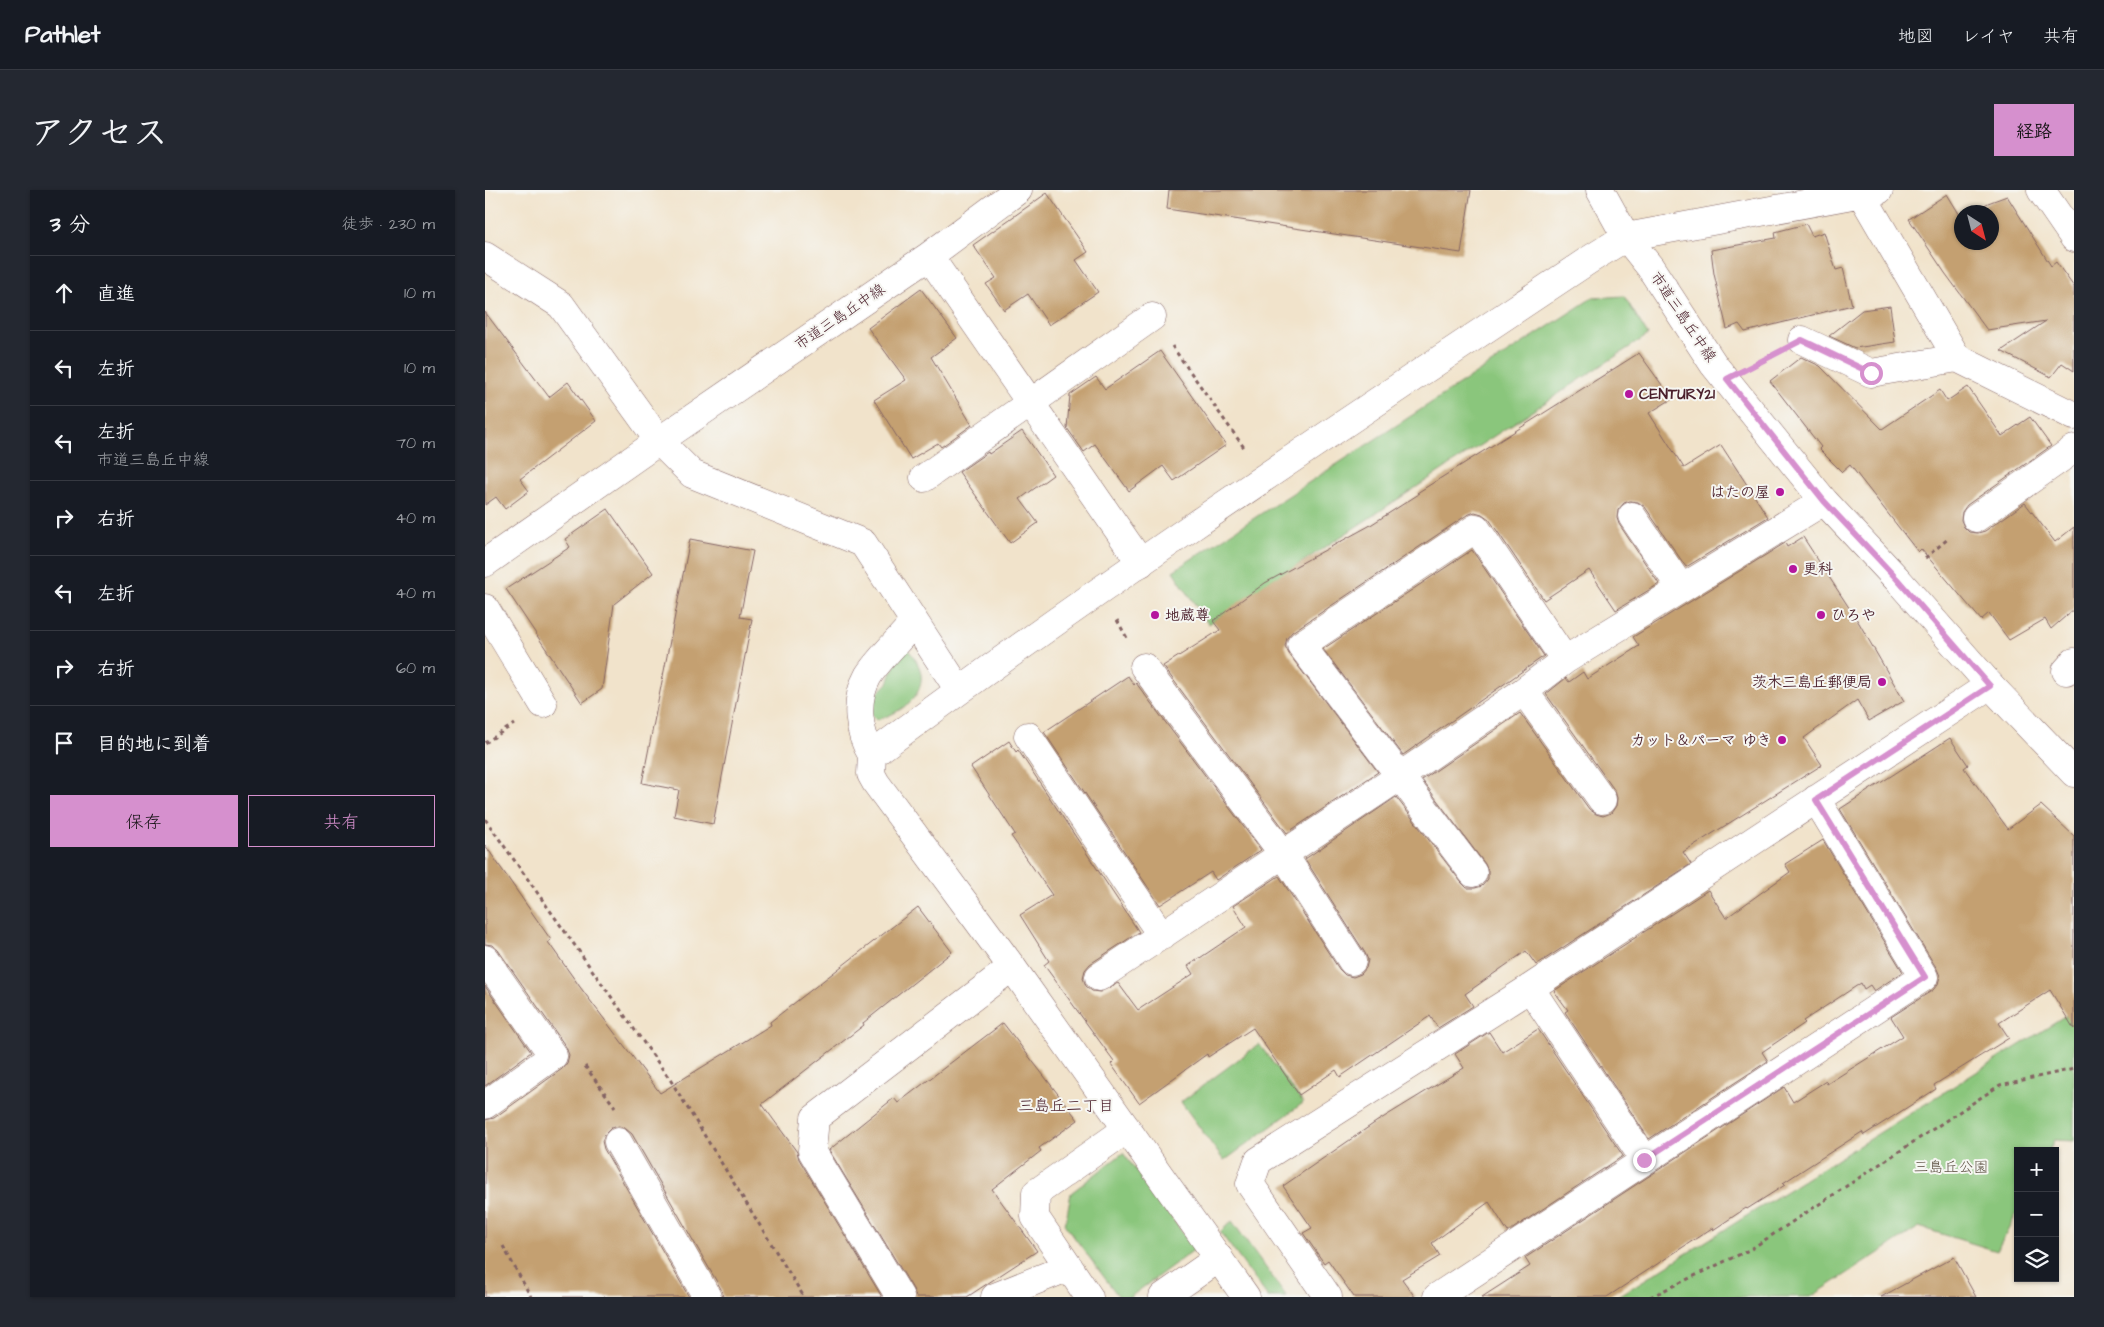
<!DOCTYPE html>
<html lang="ja">
<head>
<meta charset="utf-8">
<style>
  :root { --surface:#171b24; --page:#242831; --text:#f1f3f6; --muted:#9ea1a6; --line:#363941; --accent:#d690ce }
  body { margin:0; font-family:"Architects Daughter","Klee One",sans-serif; background:var(--page); color:var(--text) }
  .controls { position:absolute; right:15px; bottom:15px; display:grid; overflow:hidden; border-radius:0px; box-shadow:0 1px 4px #0004 }
  .controls button { width:45px; height:45px; display:grid; place-items:center; padding:0; border:0; border-bottom:1px solid var(--line); background:var(--surface); color:var(--text); font:25px sans-serif }
  .compass { position:absolute; left:1469px; top:15px; width:45px; height:45px; border-radius:50%; background:var(--surface); box-shadow:0 1px 4px #0004; rotate:144deg }
  .stop { position:absolute; width:15px; height:15px; margin:-11px; border:4px solid #d690ce; border-radius:50%; background:#fff }
  .stop.end { background:#d690ce; border-color:#fff; box-shadow:0 1px 5px #0008 }
  .list { margin:0; padding:0; list-style:none }
  h2 { display:flex; justify-content:space-between; align-items:center; height:65px; margin:0; padding:0 20px; font-size:21px }
  h2 small { font-size:16px; font-weight:400; color:var(--muted) }
  .list li { display:grid; grid-template-columns:32px 1fr auto; gap:15px; align-items:center; box-sizing:border-box; height:75px; padding:0 20px; border-top:1px solid var(--line) }
  .list b { display:block; font-size:19px; white-space:nowrap }
  .list p { margin:0; font-size:16px; white-space:nowrap; color:var(--muted) }
  .list em { font-size:16px; font-style:normal; color:var(--muted) }
  .actions { display:flex; gap:10px; padding:15px 20px }
  .actions a { flex:1; padding:11px 0; border:1px solid var(--accent); border-radius:0px; text-align:center; font-size:18px; color:var(--accent) }
  .actions .main { background:var(--accent); color:#111 }
  .icon { flex:none; width:28px; height:28px; fill:none; stroke:currentColor; stroke-width:2; stroke-linecap:round; stroke-linejoin:round }
  .map { position:relative; flex:none; width:1589px; height:1107px; overflow:hidden; border-radius:0px }
  header { display:flex; align-items:center; gap:30px; box-sizing:border-box; height:70px; padding:0 25px; background:var(--surface); border-bottom:1px solid var(--line) }
  header strong { font-size:24px }
  nav { display:flex; gap:28px; margin-inline-start:auto; font-size:18px }
  .intro { display:flex; align-items:center; justify-content:space-between; box-sizing:border-box; height:120px; padding:0 30px }
  h1 { margin:0; font-size:35px }
  .button { padding:12px 22px; border-radius:0px; background:var(--accent); color:#111; font-size:18px; font-weight:700 }
  main { display:flex; gap:30px; padding:0 30px }
  aside { flex:1; background:var(--surface); border-radius:0px; box-shadow:0 1px 4px #0004 }
  .map>svg:first-child { display:block }
  .green { fill:#8ac67b; stroke:#6a7253 }
  .building { fill:#c4a071 }
  .lines { fill:none; stroke-linecap:round; stroke-linejoin:round }
  .minor-casing { stroke:#846463; stroke-width:29 }
  .tertiary-casing { stroke:#846463; stroke-width:29 }
  .path { stroke:#846463; stroke-width:3; stroke-dasharray:4 4; stroke-linecap:butt }
  .minor { stroke:#fff; stroke-width:28 }
  .tertiary { stroke:#fff; stroke-width:28 }
  .route { stroke:#d690ce; stroke-width:6 }
  .poi-dot { fill:#b5179e; stroke:#f6f6f2; stroke-width:2 }
  .labels { text-anchor:middle; dominant-baseline:central; stroke-width:4; stroke-linejoin:round; paint-order:stroke }
  .street-label { font-size:15px; fill:#4a1f2b; stroke:#f6f6f2 }
  .poi-label { font-size:15px; font-weight:bold; fill:#4a1f2b; stroke:#f6f6f2; text-anchor:start }
  .park-label { font-size:15px; fill:#5d5143; stroke:#f6f6f2 }
  .neighbourhood-label { font-size:16px; fill:#4a1f2b; stroke:#f6f6f2 }
</style>
</head>
<body>
<header>
<strong>Pathlet</strong>
<nav><a>地図</a><a>レイヤ</a><a>共有</a></nav>
</header>
<div class="intro"><h1>アクセス</h1><a class="button">経路</a></div>
<main>
<aside>
<h2>3 分<small>徒歩 · 230 m</small></h2>
<ul class="list">
<li><svg class="icon" aria-label="ahead" viewBox="0 0 24 24"><path d="M12 20V5M6 11l6-6 6 6"/></svg><div><b>直進</b></div><em>10 m</em></li>
<li><svg class="icon" aria-label="left" viewBox="0 0 24 24"><path d="M17 20v-9H6M10 6l-5 5 5 5"/></svg><div><b>左折</b></div><em>10 m</em></li>
<li><svg class="icon" aria-label="left" viewBox="0 0 24 24"><path d="M17 20v-9H6M10 6l-5 5 5 5"/></svg><div><b>左折</b><p>市道三島丘中線</p></div><em>70 m</em></li>
<li><svg class="icon" aria-label="right" viewBox="0 0 24 24"><path d="M7 20v-9h11M14 6l5 5-5 5"/></svg><div><b>右折</b></div><em>40 m</em></li>
<li><svg class="icon" aria-label="left" viewBox="0 0 24 24"><path d="M17 20v-9H6M10 6l-5 5 5 5"/></svg><div><b>左折</b></div><em>40 m</em></li>
<li><svg class="icon" aria-label="right" viewBox="0 0 24 24"><path d="M7 20v-9h11M14 6l5 5-5 5"/></svg><div><b>右折</b></div><em>60 m</em></li>
<li><svg class="icon" aria-label="arrive" viewBox="0 0 24 24"><path d="M6 21V4h12l-3 4 3 4H6"/></svg><div><b>目的地に到着</b></div></li>
</ul>
<div class="actions"><a class="main">保存</a><a>共有</a></div>
</aside>
<div class="map">
<svg width="1589" height="1107" viewBox="0 0 1589 1107">
  <rect width="100%" height="100%" fill="#f6f6f2"/>
  <filter id="ink" filterUnits="userSpaceOnUse"><feTurbulence type="fractalNoise" baseFrequency=".02" numOctaves="2"/><feDisplacementMap in="SourceGraphic" scale="10" xChannelSelector="R" yChannelSelector="G"/><feConvolveMatrix kernelMatrix="1 2 1 2 8 2 1 2 1" color-interpolation-filters="sRGB"/></filter>
  <filter id="wash" filterUnits="userSpaceOnUse"><feTurbulence type="fractalNoise" baseFrequency=".0096" numOctaves="4" result="noise"/><feDisplacementMap in="SourceGraphic" scale="20" xChannelSelector="R" yChannelSelector="G"/><feGaussianBlur stdDeviation="1.12" result="paint"/><feColorMatrix in="noise" values="0 0 0 0 0 0 0 0 0 0 0 0 0 0 0 0 0 1.4 0 .05"/><feComposite in="paint" operator="in"/></filter>
  <g filter="url(#wash)">
    <rect width="100%" height="100%" fill="#f1e3cb"/>
    <path class="green" d="M1139 106 1163 145 723 434 688 381 1107 108Z
      M422 459C454 492 427 520 391 530L384 522 389 507 403 493 411 471Z
      M1589 821V951L1569 950 1564 961H1533V1021L1512 1061 1434 1037 1326 1107H1132Z
      M774 854 818 913 739 971 696 912Z
      M638 963 710 1059 645 1107H634L580 1035 586 1003Z
      M747 1031 802 1107H783L735 1042Z"/>
    <g id="blocks">
      <path class="building" d="M684 0H986L976 63 682 19Z
        M562 3 603 62 591 70 613 102 564 135 543 104 519 120 501 94 511 88 488 55Z
        M1462 4 1476 27V52H1506V22H1490L1503 13 1522 6 1566 76 1571 72 1589 97V181L1577 173 1566 187 1516 161 1561 131 1502 140 1460 83 1424 29Z
        M1321 34 1327 46 1339 42 1351 80 1358 78 1367 115 1260 142 1254 134 1242 139 1229 84 1226 60 1291 48 1290 42Z
        M436 99 472 148 446 167 487 235 456 257 453 253 426 269 389 210 421 190 383 138Z
        M1405 116 1410 152 1370 158 1344 146 1377 120Z
        M0 122 64 207 83 192 111 231 35 289 44 301 20 319 11 307 0 315Z
        M675 161 741 255 689 291 678 276 644 301 610 254 599 262 582 238 585 205 611 187 620 199Z
        M1154 163 1187 209 1164 223 1199 278 1236 255 1283 327 1201 377 1160 317 1153 312 1145 311 1139 313 1133 320 1132 328 1134 334 1174 394 1131 420 1104 380 1059 410 1004 329 997 324 990 322 982 325 807 442 802 448 800 456 804 464 893 582 802 643 678 476 735 440 728 431 780 393 884 336 934 304 932 303Z
        M1316 167 1335 176 1397 239 1455 200 1462 211 1483 197 1517 246 1545 227 1566 256 1482 315 1477 322 1476 330 1479 337 1484 342 1493 343 1500 341 1540 313 1570 352 1589 337V419L1566 439 1560 429 1524 450 1504 423 1496 430 1436 359 1433 362 1365 275 1357 282 1334 259 1336 257 1285 191Z
        M537 241 568 285 535 309 553 333 525 353 474 282 503 262 504 264Z
        M123 319 168 383 129 414 117 499 97 513 21 399 85 357 80 349Z
        M1318 347 1374 433 1419 511 1384 531 1372 510 1319 548 1337 575 1198 662 1206 674 1051 775 1041 761 980 804 988 816 953 838 945 826 855 887 851 880 814 905 768 838 723 867 722 864 654 913 626 874 629 871 559 775 564 771 535 725 567 705 526 646 530 644 486 577 524 551 531 562 533 560 654 742 605 774 600 780 598 788 601 796 607 801 615 802 633 793 653 820 708 784 703 776 761 737 748 716 794 686 854 779 860 785 868 787 876 784 881 778 883 770 880 763 820 669 911 607 976 692 982 698H990L997 696 1003 689V681L1000 674 937 590 1035 523 1104 619 1111 624 1118 626 1126 623 1131 616 1132 608 1130 601 1061 504 1081 488 1084 492 1098 482 1102 489 1154 456 1148 447 1300 353 1302 357Z
        M205 349 268 361 255 427 267 429 228 634 189 626 194 600 157 593Z
        M987 360 1059 466 918 565 838 459Z
        M643 486 649 495 651 493 776 660 731 690 726 682 675 715 559 542Z
        M1465 548 1483 575 1479 578 1523 639 1556 615 1589 646V839L1565 800 1514 833 1524 848 1449 895 1451 899 1379 945 1377 942 1324 976 1298 993 1300 995 1262 1019 1261 1018 1228 1040 1227 1038 1122 1107H997L1045 1076 1040 1068 1299 897 1308 912 1341 891 1342 894 1418 846 1406 827 1448 800 1453 794 1455 786 1452 779 1355 619Z
        M1338 650 1418 782 1389 801 1385 795 1379 799 1376 793 1318 831 1320 833 1277 862 1283 871 1164 949 1080 822 1083 820 1069 801 1223 700 1241 728 1305 682 1300 674Z
        M0 655 66 750 63 752 95 797 175 903 286 835 285 832 433 717 467 762 378 833 379 835 277 914 312 962 314 969 397 1107H238L236 1099 147 944 141 939 134 936 126 938 120 944 117 951 119 959 204 1107H0V930L9 928 77 879 82 873 84 865 81 857 13 760 7 755 0 754Z
        M0 796 46 862 0 896Z
        M518 833 593 930 554 958 556 961 507 999 552 1061 482 1107H431L428 1099 344 960 409 908 413 913Z
        M1053 839 1138 966 1023 1042 1004 1012 947 1053 955 1066 917 1089 930 1107H869L843 1070 839 1073 818 1043 827 1038 798 996 891 932 979 878 970 864 1004 842 1017 862Z
        M1469 1067 1491 1107H1396Z"/>
    </g>
  </g>
  <g filter="url(#ink)">
    <use href="#blocks" fill-opacity="0" stroke="#846463" stroke-width="1"/>
    <g class="lines">
      <g class="minor-casing">
        <path id="minor" d="M1374 0 1472 168 1589 226
          M1556 0 1589 48
          M1141 47 1394 0
          M444 66 656 373
          M1317 150 1386 183 1472 168
          M439 288 667 127
          M1147 326 1196 398
          M1491 328 1589 259
          M0 373 174 251 444 66 533 0
          M0 418 58 514
          M659 477 799 665 867 771
          M1581 481 1589 472
          M1039 501 1117 610
          M543 546 677 746
          M988 683 816 455 991 338 1080 470
          M0 769 68 866 0 915
          M614 787 914 587 1039 501 1080 470 1339 311
          M1045 798 1159 969
          M133 952 222 1107
          M415 1107 327 961 330 928 527 777
          M510 1107 584 1077
          M604 1107 550 1027 551 1003 642 939
          M678 1107 734 1068
          M843 1107 765 994 773 971 1045 798 1505 495
          M952 1107 1439 787 1331 609"/>
      </g>
      <g class="tertiary-casing">
        <path id="tertiary" d="M1115 0 1141 47 1165 77 1229 175 1339 311 1412 389 1505 495 1589 583
          M0 66 76 115 174 251 207 284 378 353 474 500
          M387 565C373 542 369 511 383 486 392 471 417 447 429 432
          M761 1107 527 777 391 593 386 584 387 565C620 391 863 231 1104 70L1141 47"/>
      </g>
      <path class="path" d="M687 156 760 259
        M1271 174 1288 165
        M1440 368 1464 348
        M632 430 642 448
        M0 553 29 534
        M0 629 186 891 319 1107
        M100 876 130 917
        M18 1056 46 1107
        M1165 1107 1266 1059 1515 895 1589 879"/>
      <use href="#minor" class="minor"/>
      <use href="#tertiary" class="tertiary"/>
    </g>
  </g>
  <g class="lines" filter="url(#ink)">
    <path class="route" d="M1159 970 1440 787 1331 610 1505 496 1412 389 1339 311 1242 189 1317 150 1386 183"/>
  </g>
  <g class="poi-dot">
    <circle cx="1144" cy="204" r="5"/>
    <circle cx="1295" cy="302" r="5"/>
    <circle cx="1308" cy="379" r="5"/>
    <circle cx="670" cy="425" r="5"/>
    <circle cx="1336" cy="425" r="5"/>
    <circle cx="1397" cy="492" r="5"/>
    <circle cx="1297" cy="550" r="5"/>
  </g>
  <g class="labels">
    <g class="street-label">
      <text transform="translate(355 127) rotate(-34)">市道三島丘中線</text>
      <text transform="translate(1198 127) rotate(56)">市道三島丘中線</text>
    </g>
    <g class="poi-label">
      <text x="1154" y="204">CENTURY21</text>
      <text x="1285" y="302" text-anchor="end">はたの屋</text>
      <text x="1318" y="379">更科</text>
      <text x="680" y="425">地蔵尊</text>
      <text x="1346" y="425">ひろや</text>
      <text x="1387" y="492" text-anchor="end">茨木三島丘郵便局</text>
      <text x="1287" y="550" text-anchor="end">カット＆パーマ ゆき</text>
    </g>
    <g class="park-label">
      <text x="1466" y="977">三島丘公園</text>
    </g>
    <g class="neighbourhood-label">
      <text x="581" y="916">三島丘二丁目</text>
    </g>
  </g>
</svg>
<div class="controls">
<button>+</button>
<button>−</button>
<button><svg class="icon" aria-label="layers" viewBox="0 0 24 24"><path d="M12 4l9 5-9 5-9-5zM3 14l9 5 9-5"/></svg></button>
</div>
<svg class="compass" viewBox="-18 -18 36 36"><path d="M0-13l5 13h-10z" fill="#e53935"/><path d="M0 13l5-13h-10z" fill="#9ea1a6"/></svg>
<div class="stop" style="left:1386px;top:183px"></div>
<div class="stop end" style="left:1159px;top:970px"></div>
</div>
</main>
</body>
</html>
